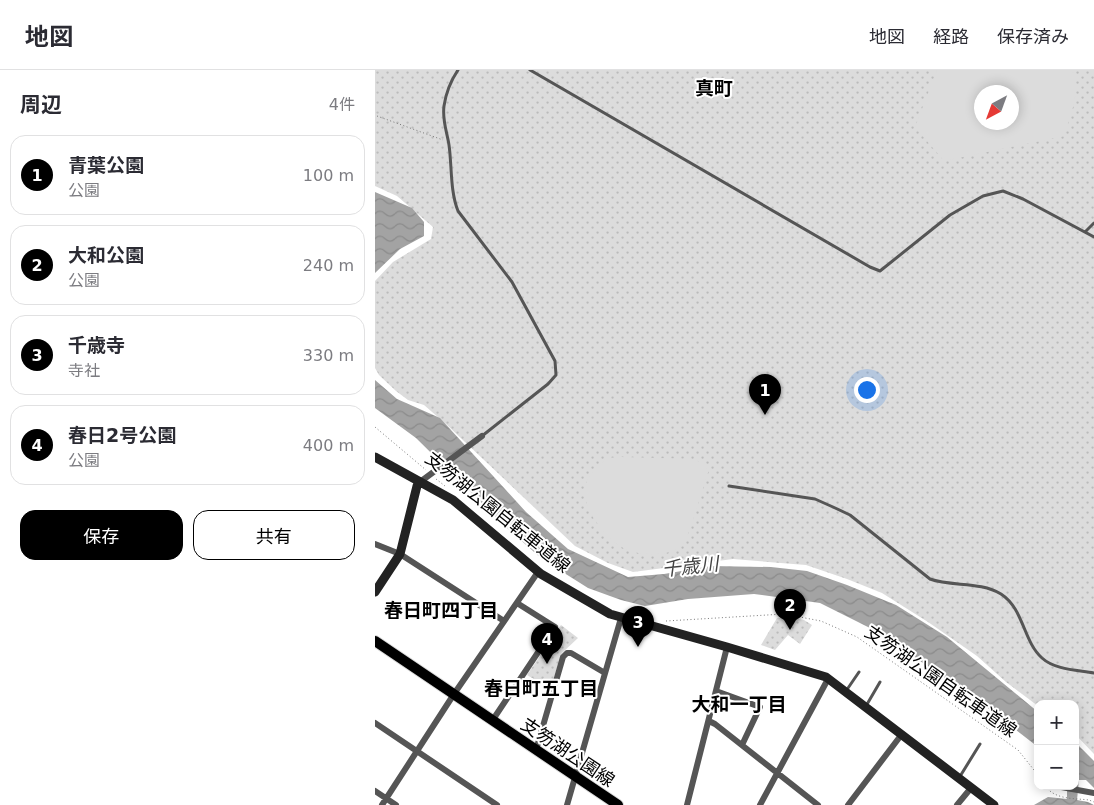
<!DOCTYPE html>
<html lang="ja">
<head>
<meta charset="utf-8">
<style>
  :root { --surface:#fff; --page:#f7f7f7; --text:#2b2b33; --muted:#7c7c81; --line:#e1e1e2; --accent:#000 }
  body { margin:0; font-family:"DejaVu Sans","Noto Sans JP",sans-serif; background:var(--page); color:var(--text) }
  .controls { position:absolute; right:15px; bottom:15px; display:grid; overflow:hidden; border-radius:10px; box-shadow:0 2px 12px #0003 }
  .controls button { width:45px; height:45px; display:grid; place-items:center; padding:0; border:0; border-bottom:1px solid var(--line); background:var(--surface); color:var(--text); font:25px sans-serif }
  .compass { position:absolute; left:599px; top:15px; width:45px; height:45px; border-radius:50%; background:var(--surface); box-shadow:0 2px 12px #0003; rotate:221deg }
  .you { position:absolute; left:491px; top:319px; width:18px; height:18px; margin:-12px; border:4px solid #fff; border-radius:50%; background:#1a73e8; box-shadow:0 0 0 8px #1a73e833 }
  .badge { display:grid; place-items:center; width:32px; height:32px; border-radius:50%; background:var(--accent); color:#fff; font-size:16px; font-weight:700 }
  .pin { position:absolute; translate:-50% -41px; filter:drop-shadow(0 1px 2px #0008) }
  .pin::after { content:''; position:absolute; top:26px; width:18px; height:15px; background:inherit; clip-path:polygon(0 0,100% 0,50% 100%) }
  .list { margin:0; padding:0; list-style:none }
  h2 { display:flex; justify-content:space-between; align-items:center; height:65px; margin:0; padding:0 20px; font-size:21px }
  h2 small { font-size:16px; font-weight:400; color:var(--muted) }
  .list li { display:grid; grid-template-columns:32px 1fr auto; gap:15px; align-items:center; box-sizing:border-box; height:80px; margin:0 10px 10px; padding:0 10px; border:1px solid var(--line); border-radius:15px }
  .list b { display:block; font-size:19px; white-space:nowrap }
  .list p { margin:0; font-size:16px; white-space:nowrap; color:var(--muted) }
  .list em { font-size:16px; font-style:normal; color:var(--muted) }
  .actions { display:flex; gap:10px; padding:15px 20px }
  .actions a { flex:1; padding:11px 0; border:1px solid var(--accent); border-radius:15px; text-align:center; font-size:18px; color:var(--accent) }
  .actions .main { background:var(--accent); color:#fff }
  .map { position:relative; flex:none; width:719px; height:735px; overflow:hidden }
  header { display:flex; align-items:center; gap:30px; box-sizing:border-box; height:70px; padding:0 25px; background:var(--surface); border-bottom:1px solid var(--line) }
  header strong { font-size:24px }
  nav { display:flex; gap:28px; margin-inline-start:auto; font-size:18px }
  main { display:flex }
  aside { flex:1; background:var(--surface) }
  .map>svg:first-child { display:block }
  .park { fill:url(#park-dots); fill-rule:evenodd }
  .pitch { fill:#dcdcdc; fill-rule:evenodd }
  .water { fill:url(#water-waves) }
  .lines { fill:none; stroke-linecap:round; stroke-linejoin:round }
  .primary-casing { stroke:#dbdbdb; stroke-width:12 }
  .path { stroke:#777; stroke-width:1; stroke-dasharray:1 2.5; stroke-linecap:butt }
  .lane { stroke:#555; stroke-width:3 }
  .street { stroke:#555; stroke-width:6 }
  .secondary { stroke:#222; stroke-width:9 }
  .primary { stroke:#000; stroke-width:10 }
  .labels { text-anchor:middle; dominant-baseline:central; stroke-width:4; stroke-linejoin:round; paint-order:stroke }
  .street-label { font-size:18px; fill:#000; stroke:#fff }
  .neighbourhood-label { font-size:19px; font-weight:bold; fill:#000; stroke:#fff }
  .water-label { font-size:19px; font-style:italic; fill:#444; stroke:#fff }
</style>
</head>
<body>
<header>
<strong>地図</strong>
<nav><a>地図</a><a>経路</a><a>保存済み</a></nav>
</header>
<main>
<aside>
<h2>周辺<small>4件</small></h2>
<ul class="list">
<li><span class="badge">1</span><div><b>青葉公園</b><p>公園</p></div><em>100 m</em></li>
<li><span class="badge">2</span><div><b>大和公園</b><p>公園</p></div><em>240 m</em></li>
<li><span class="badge">3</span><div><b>千歳寺</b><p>寺社</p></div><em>330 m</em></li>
<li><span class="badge">4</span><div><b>春日2号公園</b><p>公園</p></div><em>400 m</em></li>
</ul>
<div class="actions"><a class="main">保存</a><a>共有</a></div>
</aside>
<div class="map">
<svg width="719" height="735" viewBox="0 0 719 735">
  <defs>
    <pattern id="park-dots" width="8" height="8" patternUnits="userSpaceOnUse" patternTransform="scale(1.25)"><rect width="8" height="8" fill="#dcdcdc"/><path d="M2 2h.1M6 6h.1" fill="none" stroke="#bbb" stroke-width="1.8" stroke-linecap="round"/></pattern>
    <pattern id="water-waves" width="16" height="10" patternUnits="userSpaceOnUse" patternTransform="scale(1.25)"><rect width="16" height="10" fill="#a3a3a3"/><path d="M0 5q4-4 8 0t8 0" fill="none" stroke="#8b8b8b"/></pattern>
  </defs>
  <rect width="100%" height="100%" fill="#fff"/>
  <path class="park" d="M0 0H719V684L700 664V634H663V636L631 612 602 586 553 552 507 523 472 509 431 495 358 489 258 502 233 493 200 476 72 355 49 335 33 330 21 321 4 305 0 298V211L18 192 56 169 58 157 22 126 0 116ZM606 22H636V52H606Z
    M413 547 429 550 437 555 425 574 413 565 400 580 386 575 402 548Z
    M186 555 203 568 187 583 175 619 152 605Z"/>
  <path class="pitch" d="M562 0H697C707 20 695 46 689 66L569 91 540 57ZM606 22H636V52H606Z
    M246 387 320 389 334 400C330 411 313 470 308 475 296 487 264 486 250 479 231 469 204 437 211 414 213 404 225 394 232 388Z"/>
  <path class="water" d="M0 122 37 138 49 152V166L25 179 0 203Z
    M0 310 22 329 65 348 151 442 193 479 253 507 289 504 336 496 396 497 432 501 472 515 521 535 572 567 663 642V677L605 632 501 561 445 533 379 524 313 529 270 536 246 530 213 518 167 489 130 456 41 368 0 338Z
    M700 672 719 691V718L711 710H704L702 730 713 732 719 735H659L673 727 692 729V716H700Z"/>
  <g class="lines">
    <g class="primary-casing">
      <path id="primary" d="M0 571 243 735"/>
    </g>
    <path class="path" d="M2 46 68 70
      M0 357 51 400
      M61 409 70 416
      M291 551 409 544 446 551 482 567 643 680 663 705
      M670 716C681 730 698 728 714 730L719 732"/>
    <path class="lane" d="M83 0C75 12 71 22 69 36 67 50 72 62 74 75 77 96 75 121 83 141L137 212 180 291 181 305 173 314 107 366
      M155 0 495 197 505 201 575 145 608 126 628 121 648 129 719 167
      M710 162 719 153
      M354 416 440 429 458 437 475 445 555 509C577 517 605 511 626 524 649 539 648 571 667 588 680 600 703 600 719 603
      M471 621 484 602
      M491 636 505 612
      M584 708 605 674"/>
    <path class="street" d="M45 412 107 366
      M0 474 25 484 129 551
      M341 621 385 637 367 675
      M117 651 180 557 142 533
      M334 651 340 654 443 735
      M0 653 122 735
      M161 680 188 587 192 583H196L230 603
      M681 716 719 723
      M0 721 21 735
      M7 735 79 624 163 502
      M192 735 246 548
      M312 735 352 577
      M385 735 453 609
      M473 735 527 664
      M582 735 596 718"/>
    <path class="secondary" d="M0 387 78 430 166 504 235 544 352 577 451 607 619 735
      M0 522 25 484 42 416 45 412"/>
    <use href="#primary" class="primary"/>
  </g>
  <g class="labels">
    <g class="street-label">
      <text transform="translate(123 442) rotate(39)">支笏湖公園自転車道線</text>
      <text transform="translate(566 611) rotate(35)">支笏湖公園自転車道線</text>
      <text transform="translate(193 682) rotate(34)">支笏湖公園線</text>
    </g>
    <g class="neighbourhood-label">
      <text x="339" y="18">真町</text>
      <text x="66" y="540">春日町四丁目</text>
      <text x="166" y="618">春日町五丁目</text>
      <text x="364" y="634">大和一丁目</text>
    </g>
    <g class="water-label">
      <text transform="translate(315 496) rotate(-6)">千歳川</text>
    </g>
  </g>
</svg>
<div class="controls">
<button>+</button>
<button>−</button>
</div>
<svg class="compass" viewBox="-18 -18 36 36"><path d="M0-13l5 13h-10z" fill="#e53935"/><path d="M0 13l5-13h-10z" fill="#7c7c81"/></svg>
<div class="you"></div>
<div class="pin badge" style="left:390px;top:345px">1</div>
<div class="pin badge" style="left:415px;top:560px">2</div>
<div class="pin badge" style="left:263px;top:577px">3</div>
<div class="pin badge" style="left:172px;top:594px">4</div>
</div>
</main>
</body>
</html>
